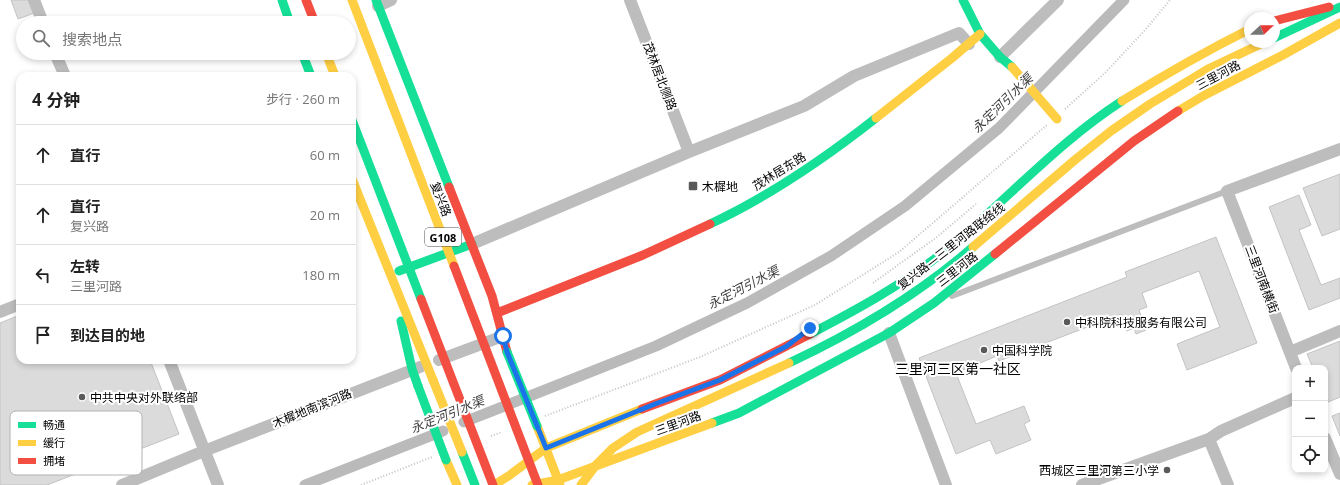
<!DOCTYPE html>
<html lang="zh">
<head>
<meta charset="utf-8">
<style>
  :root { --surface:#fff; --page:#f2f2f2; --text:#222; --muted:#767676; --line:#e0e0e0 }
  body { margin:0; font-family:"Open Sans","Noto Sans SC",sans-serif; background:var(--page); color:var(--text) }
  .controls { position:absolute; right:12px; bottom:12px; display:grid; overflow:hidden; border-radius:8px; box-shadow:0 2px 6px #0003 }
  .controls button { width:36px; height:36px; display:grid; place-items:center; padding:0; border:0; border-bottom:1px solid var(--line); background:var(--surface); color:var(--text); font:20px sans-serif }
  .compass { position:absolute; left:1244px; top:12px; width:36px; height:36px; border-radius:50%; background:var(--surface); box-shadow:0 2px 6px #0003; rotate:68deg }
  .stop { position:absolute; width:12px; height:12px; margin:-9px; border:3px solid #1a73e8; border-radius:50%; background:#fff }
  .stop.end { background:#1a73e8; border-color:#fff; box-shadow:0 1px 4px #0008 }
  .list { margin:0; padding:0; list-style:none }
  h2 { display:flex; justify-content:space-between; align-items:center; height:52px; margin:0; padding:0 16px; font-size:17px }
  h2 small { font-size:13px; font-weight:400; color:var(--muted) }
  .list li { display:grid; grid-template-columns:26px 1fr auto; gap:12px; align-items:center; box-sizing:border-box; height:60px; padding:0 16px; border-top:1px solid var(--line) }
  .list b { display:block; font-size:15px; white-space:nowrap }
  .list p { margin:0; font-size:13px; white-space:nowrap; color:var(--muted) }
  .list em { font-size:13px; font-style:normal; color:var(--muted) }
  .icon { flex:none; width:22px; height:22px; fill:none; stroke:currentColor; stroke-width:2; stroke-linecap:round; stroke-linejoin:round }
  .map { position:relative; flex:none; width:1340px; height:485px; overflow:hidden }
  .search { position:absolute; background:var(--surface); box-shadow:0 2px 6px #0003; left:16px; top:16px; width:340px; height:44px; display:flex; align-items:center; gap:10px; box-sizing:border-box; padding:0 14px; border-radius:22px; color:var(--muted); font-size:15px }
  .panel { position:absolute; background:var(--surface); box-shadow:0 2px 6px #0003; left:16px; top:72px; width:340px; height:292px; border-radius:12px }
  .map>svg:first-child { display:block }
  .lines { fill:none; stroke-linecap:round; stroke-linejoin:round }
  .canal { stroke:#bababa; stroke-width:11 }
  .building { fill:#dbdbdb; stroke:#c3c3c3 }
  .path { stroke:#c2c2c2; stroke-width:2; stroke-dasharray:1 2; stroke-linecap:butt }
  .lane { stroke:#bdbdbd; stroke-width:6 }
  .street { stroke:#bdbdbd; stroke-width:12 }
  .fast { stroke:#16e098; stroke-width:9 }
  .slow { stroke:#ffcf43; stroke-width:9 }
  .jam { stroke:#f24e42; stroke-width:9 }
  .fast-bridge { stroke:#16e098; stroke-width:9 }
  .slow-bridge { stroke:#ffcf43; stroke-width:9 }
  .jam-bridge { stroke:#f24e42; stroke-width:9 }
  .route { stroke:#1a73e8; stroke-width:5 }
  .poi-dot { fill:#595959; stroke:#fff; stroke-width:1.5 }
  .labels { text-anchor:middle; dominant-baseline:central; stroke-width:4; stroke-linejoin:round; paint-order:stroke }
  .shield { fill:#fff; stroke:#4c4c4c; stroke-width:1 }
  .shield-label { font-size:11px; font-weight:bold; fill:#000 }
  .street-label { font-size:12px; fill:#000; stroke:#fff }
  .poi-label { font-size:12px; fill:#000; stroke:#fff; text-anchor:start }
  .water-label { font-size:13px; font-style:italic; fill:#3d3d3d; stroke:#fff }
  .quarter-label { font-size:14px; fill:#000; stroke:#fff }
  .key { fill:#fff; stroke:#b2b2b2; stroke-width:1 }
  .key-label { font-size:11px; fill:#000 }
</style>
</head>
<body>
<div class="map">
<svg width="1340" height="485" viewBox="0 0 1340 485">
  <rect width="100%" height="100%" fill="#fff"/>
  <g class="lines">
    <path class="canal" d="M464 422 656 346 747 303 831 256 905 206 999 128 1124 0
      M305 485 443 431"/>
  </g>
  <path class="building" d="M11 0H36L40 11 18 19Z
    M1340 174V229L1322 236 1303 188Z
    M1299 195 1311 225 1299 230 1321 285 1340 278V298L1309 310 1269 207Z
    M1216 237 1257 343 1187 370 1177 344 1220 327 1199 271 1142 293 1147 307 1139 310 1146 330 1136 334 1134 328 1127 331 1121 314 999 361 997 356 956 373 976 424 1024 406 1030 421 1024 424 1031 440 996 454 990 440 956 454 919 358 1127 277 1125 272Z
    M20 315V360H150L179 434 47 485H0V323Z
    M1340 341V397L1326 403 1325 400V368H1313L1307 354Z
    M1340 413V436L1332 416Z"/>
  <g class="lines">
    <path class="path" d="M1065 109 1106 72 1146 29 1170 0
      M873 283 937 237 976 204
      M545 416 700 357 815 305 899 252 1047 125
      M491 436 502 432
      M361 485 432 457"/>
    <path class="lane" d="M952 296 1227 191"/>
    <path class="street" d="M34 0 43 23
      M630 0 689 152
      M378 6 391 0
      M55 53 65 76
      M1000 57 1058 0
      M472 244 689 152 804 106 854 76 959 33 969 44
      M0 312 20 304
      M889 333 946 485
      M1290 352 1340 331
      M169 360 218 485
      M439 360 503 336
      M1296 368 1227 191 1340 149
      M1325 438 1340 474
      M1209 439 1228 485
      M122 485 204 451 420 367
      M1082 485 1209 439 1221 431 1295 398"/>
    <path class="fast" d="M282 0 290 23
      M376 0 449 187
      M963 0 980 34 1000 57 1012 67
      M1274 38 1340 7
      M302 53 311 76
      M710 224C770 196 824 159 876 118
      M399 271 472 244
      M401 321 412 369 418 386
      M810 334C858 309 904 284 946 250 1006 201 1057 143 1122 101
      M712 423 739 413 889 333 934 303 995 254
      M462 452 475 485"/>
    <path class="slow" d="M326 53 335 76
      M1122 101C1164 75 1206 51 1250 29
      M1178 111 1203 96 1283 55 1340 23
      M876 118 952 58 980 34
      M352 179 433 380
      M537 426 560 485
      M446 460 457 485
      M494 485 510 475 546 448 642 409
      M532 485 558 480 712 423"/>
    <path class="jam" d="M306 0 315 23
      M1274 21 1329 7
      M449 187 492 296 507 352
      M995 254 1134 141 1178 111
      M497 313 643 255 710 224
      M642 409 720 380 810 334"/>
    <path class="fast-bridge" d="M352 120 421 299
      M507 352 537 426
      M789 363C853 333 919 294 973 247
      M418 386 446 460"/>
    <path class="slow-bridge" d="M352 0 454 266
      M1012 67 1057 119
      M973 247 1076 159 1111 131 1150 104 1208 69 1265 42
      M433 380 462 452
      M581 485 596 465 613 448 637 432 789 363"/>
    <path class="jam-bridge" d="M454 266 538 485
      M421 299 493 485"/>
  </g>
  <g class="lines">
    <path class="route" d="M503 336 507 352 546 448 655 404 720 380 787 346 810 328"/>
  </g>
  <g class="poi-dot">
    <rect x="688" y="181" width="10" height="10" rx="2"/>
    <circle cx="1067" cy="322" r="4"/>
    <circle cx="984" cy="350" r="4"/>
    <circle cx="82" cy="397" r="4"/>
    <circle cx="1167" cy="470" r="4"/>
  </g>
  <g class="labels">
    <rect class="shield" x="425" y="228" width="36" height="18" rx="3"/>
    <g class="shield-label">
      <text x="443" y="237">G108</text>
    </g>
    <g class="street-label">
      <text transform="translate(1218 75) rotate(-28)">三里河路</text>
      <text transform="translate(660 76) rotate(69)">茂林居北侧路</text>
      <text transform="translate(779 171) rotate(-32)">茂林居东路</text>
      <text transform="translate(441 199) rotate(69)">复兴路</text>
      <text transform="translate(951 246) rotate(-38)">复兴路—三里河路联络线</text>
      <text transform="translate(957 269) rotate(-38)">三里河路</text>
      <text transform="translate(1262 279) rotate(69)">三里河南横街</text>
      <text transform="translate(312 408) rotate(-22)">木樨地南滨河路</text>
      <text transform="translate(678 423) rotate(-20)">三里河路</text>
    </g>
    <g class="poi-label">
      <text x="702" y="186">木樨地</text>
      <text x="1075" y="322">中科院科技服务有限公司</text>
      <text x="992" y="350">中国科学院</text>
      <text x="90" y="397">中共中央对外联络部</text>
      <text x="1159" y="470" text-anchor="end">西城区三里河第三小学</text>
    </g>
    <g class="water-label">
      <text transform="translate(1002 103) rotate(-44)">永定河引水渠</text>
      <text transform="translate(743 287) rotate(-27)">永定河引水渠</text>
      <text transform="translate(447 414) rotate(-22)">永定河引水渠</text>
    </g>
    <g class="quarter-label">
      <text x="958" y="368">三里河三区第一社区</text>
    </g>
  </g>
  <rect x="10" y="411" width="132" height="64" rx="6" class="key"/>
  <rect x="18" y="422" width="18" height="6" fill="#16e098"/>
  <rect x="18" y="440" width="18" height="6" fill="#ffcf43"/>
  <rect x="18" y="458" width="18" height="6" fill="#f24e42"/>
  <g class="key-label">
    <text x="43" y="429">畅通</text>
    <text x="43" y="447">缓行</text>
    <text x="43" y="465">拥堵</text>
  </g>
</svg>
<div class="controls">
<button>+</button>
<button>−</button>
<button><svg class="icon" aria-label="locate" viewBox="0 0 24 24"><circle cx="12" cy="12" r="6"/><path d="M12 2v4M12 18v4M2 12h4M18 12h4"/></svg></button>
</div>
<svg class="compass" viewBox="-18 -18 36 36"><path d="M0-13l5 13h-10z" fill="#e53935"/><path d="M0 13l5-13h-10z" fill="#767676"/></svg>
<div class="stop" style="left:503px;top:336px"></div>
<div class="stop end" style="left:810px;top:328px"></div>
<div class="search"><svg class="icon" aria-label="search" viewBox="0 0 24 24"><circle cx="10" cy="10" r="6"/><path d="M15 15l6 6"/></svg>搜索地点</div>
<section class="panel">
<h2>4 分钟<small>步行 · 260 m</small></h2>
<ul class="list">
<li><svg class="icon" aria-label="ahead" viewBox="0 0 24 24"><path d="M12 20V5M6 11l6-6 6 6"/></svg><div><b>直行</b></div><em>60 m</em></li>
<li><svg class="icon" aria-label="ahead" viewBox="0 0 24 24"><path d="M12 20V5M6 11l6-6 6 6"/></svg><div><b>直行</b><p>复兴路</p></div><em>20 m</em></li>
<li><svg class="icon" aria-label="left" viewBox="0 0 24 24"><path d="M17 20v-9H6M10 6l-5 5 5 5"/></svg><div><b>左转</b><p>三里河路</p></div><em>180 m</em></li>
<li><svg class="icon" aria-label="arrive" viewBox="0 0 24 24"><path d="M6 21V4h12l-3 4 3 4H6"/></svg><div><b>到达目的地</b></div></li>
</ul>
</section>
</div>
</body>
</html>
